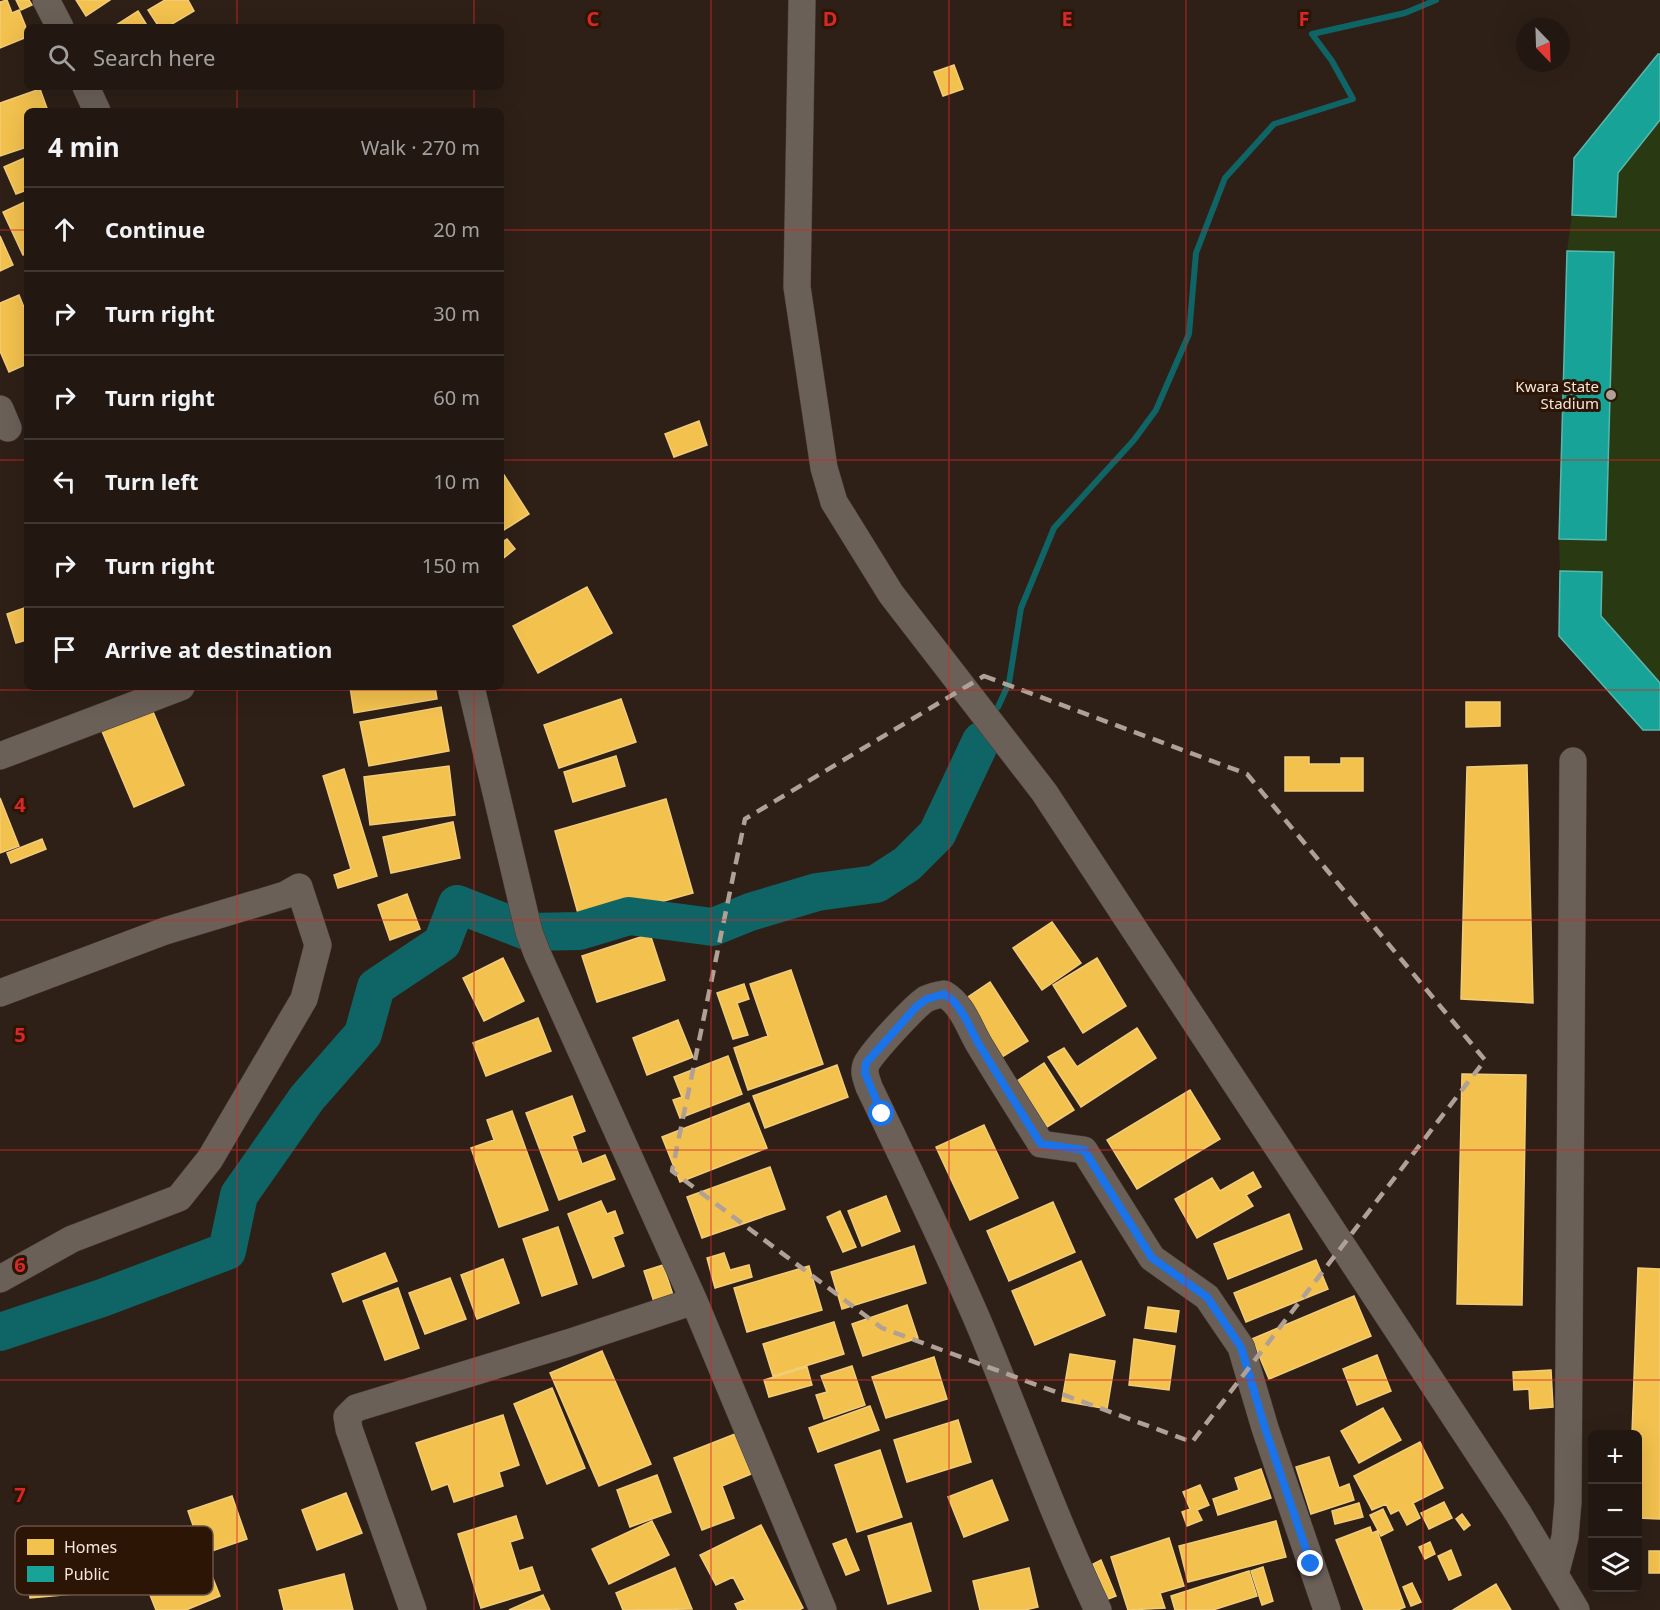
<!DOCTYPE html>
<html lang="en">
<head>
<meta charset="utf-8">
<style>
  :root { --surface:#221811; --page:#2e251f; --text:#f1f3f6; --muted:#a2a09f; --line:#3f3731 }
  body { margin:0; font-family:"Noto Sans",sans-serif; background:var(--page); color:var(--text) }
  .controls { position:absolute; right:18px; bottom:18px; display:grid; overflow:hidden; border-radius:9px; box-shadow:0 6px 24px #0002 }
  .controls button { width:54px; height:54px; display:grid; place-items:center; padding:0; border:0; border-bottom:2px solid var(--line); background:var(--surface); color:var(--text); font:30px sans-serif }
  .compass { position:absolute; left:1516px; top:18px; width:54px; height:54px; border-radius:50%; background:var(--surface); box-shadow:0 6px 24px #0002; rotate:157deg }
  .stop { position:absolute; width:18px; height:18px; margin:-14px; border:4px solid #1a73e8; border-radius:50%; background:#fff }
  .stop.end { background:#1a73e8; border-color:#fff; box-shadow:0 2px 6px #0008 }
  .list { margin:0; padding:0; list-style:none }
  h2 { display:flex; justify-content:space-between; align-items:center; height:78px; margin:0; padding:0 24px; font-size:26px }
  h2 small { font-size:20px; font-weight:400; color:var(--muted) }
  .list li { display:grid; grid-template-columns:39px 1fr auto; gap:18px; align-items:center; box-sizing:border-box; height:84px; padding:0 24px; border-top:2px solid var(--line) }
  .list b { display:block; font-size:22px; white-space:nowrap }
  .list em { font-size:20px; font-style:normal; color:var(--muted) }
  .icon { flex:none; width:33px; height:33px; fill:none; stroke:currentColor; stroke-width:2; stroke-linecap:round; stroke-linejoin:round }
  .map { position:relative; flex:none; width:1660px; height:1610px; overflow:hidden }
  .search { position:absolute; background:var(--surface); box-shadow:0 6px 24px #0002; left:24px; top:24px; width:480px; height:66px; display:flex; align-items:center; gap:15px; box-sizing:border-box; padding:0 21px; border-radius:9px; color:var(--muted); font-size:22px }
  .panel { position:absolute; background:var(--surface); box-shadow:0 6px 24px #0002; left:24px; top:108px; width:480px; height:582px; border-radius:9px }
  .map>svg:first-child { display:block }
  .green { fill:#293911 }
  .homes { fill:#f2c14e; stroke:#f3cc78; stroke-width:1.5 }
  .public { fill:#17a398; stroke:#5ab7ac; stroke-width:1.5 }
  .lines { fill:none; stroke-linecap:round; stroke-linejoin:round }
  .stream { stroke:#0f6465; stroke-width:6 }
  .river { stroke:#0f6465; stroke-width:38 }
  .minor-casing { stroke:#473a34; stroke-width:28 }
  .minor { stroke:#6a6058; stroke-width:27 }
  .route { stroke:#1a73e8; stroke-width:8 }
  .marked { fill:none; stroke:#b0a096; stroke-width:4.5; stroke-dasharray:12 8; stroke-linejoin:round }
  .grid { fill:none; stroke:#d62828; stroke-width:1.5; stroke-opacity:0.55 }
  .poi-dot { fill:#b0a096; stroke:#2c1505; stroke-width:2 }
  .labels { text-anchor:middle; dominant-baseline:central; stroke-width:6; stroke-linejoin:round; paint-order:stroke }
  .poi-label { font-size:15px; fill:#f6e5db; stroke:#2c1505; text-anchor:end }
  .key { fill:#2c1505; stroke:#695345; stroke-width:1.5 }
  .key-label { font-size:16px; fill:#f6e5db }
  .grid-label { font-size:20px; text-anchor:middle; font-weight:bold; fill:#d62828; stroke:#2c1505; stroke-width:6; stroke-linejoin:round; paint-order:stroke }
</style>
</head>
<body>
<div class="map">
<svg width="1660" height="1610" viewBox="0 0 1660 1610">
  <rect width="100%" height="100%" fill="#2e2017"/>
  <path class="green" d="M1658 54H1660V730H1643L1559 636 1560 571 1559 539 1567 251 1572 215 1574 158Z"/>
  <path class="homes" d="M7 0 12 13 19 10 27 30V37L0 48V2Z
    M16 0H29L32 5 21 10Z
    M76 0H110L86 16Z
    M165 0H188L194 11 167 27H159L148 10Z
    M138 11 148 27H113Z
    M954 65 963 89 943 96 934 72Z
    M40 89 48 111H27V147L0 156V103Z
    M27 157V190L16 194 4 167Z
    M27 201V253L23 255 3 212Z
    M0 236 13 265 0 271Z
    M19 295 27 315V364L9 372 0 351V303Z
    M699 421 707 445 674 457 665 434Z
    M504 475 529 514 501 532V477Z
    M507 539 515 549 501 560V543Z
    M587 587 612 633 538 673 513 626Z
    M27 607V640L16 643 7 614Z
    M350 687H435L437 699 354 713Z
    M621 699 636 742 559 768 544 725Z
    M1466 702H1500V726L1466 727Z
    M151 707 184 785 134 807 101 729Z
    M441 707 449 751 369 766 360 722Z
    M616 756 625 786 573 802 564 772Z
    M1285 757H1309V764H1341V758H1363V791H1285Z
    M1527 765 1533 1003 1461 999 1467 767Z
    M449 766 455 815 370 825 364 777Z
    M344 769 377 876 338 888 334 875 351 869 323 776Z
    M0 798 19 846 0 853Z
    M666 799 693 893 581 924 555 831Z
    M453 822 460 858 391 873 383 837Z
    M42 839 46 849 11 863 7 853Z
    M407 894 420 929 390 940 378 905Z
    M1052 922 1081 963 1042 990 1013 948Z
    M650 934 665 980 597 1002 582 956Z
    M503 958 524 1001 484 1021 463 978Z
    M1097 958 1126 1006 1083 1033 1053 985Z
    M791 970 823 1064 748 1090 734 1048 768 1036 750 984Z
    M990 982 1028 1041 1002 1057 965 999Z
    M744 984 749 999 737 1003 748 1035 733 1039 717 993Z
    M538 1018 551 1051 486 1076 473 1043Z
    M678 1020 693 1057 647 1075 633 1038Z
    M1137 1028 1156 1058 1081 1107 1048 1057 1064 1048 1077 1067Z
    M728 1056 742 1094 680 1118 673 1100 682 1097 674 1077Z
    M1044 1063 1074 1110 1047 1127 1017 1081Z
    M837 1065 848 1097 765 1128 753 1096Z
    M1462 1074 1526 1075 1522 1305 1457 1304Z
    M1190 1090 1220 1139 1137 1189 1107 1140Z
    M572 1096 585 1131 572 1136 582 1164 605 1155 615 1179 559 1200 526 1113Z
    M749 1103 767 1148 680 1182 662 1137Z
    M512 1111 548 1210 499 1227 471 1148 494 1140 487 1120Z
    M984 1125 1018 1198 970 1220 936 1147Z
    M770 1167 785 1209 702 1238 687 1197Z
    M1253 1172 1261 1187 1246 1195 1253 1206 1197 1238 1175 1199 1212 1178 1220 1191Z
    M886 1196 900 1231 862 1246 848 1211Z
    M601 1201 607 1214 615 1211 623 1233 613 1237 624 1266 593 1278 568 1214Z
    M1053 1202 1075 1252 1009 1281 987 1231Z
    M840 1211 856 1247 843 1252 827 1217Z
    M1289 1214 1302 1249 1228 1279 1214 1244Z
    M558 1227 577 1284 542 1296 523 1239Z
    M914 1246 926 1283 842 1309 831 1272Z
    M385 1253 397 1281 343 1302 332 1274Z
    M724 1253 730 1270 749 1265 752 1277 715 1288 707 1258Z
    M503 1259 519 1303 477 1319 461 1275Z
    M1316 1260 1328 1289 1246 1322 1234 1293Z
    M1081 1261 1105 1315 1035 1345 1012 1291Z
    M663 1265 673 1295 654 1302 644 1271Z
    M809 1266 822 1310 747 1332 734 1288Z
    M1638 1268 1660 1269V1519L1638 1518V1434H1632Z
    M450 1278 466 1319 425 1334 409 1293Z
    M398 1288 419 1348 385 1360 363 1301Z
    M1354 1296 1371 1336 1269 1379 1252 1339Z
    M907 1305 918 1338 863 1356 852 1324Z
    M1148 1307 1179 1311 1176 1332 1145 1328Z
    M834 1322 844 1354 773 1376 763 1344Z
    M1134 1339 1175 1346 1169 1390 1129 1385Z
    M602 1351 651 1464 599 1486 550 1373Z
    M1070 1354 1115 1361 1107 1409 1062 1401Z
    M1377 1355 1391 1391 1357 1405 1343 1369Z
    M934 1357 947 1399 886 1418 872 1377Z
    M852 1366 865 1405 824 1419 816 1395 827 1392 821 1376Z
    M807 1367 812 1385 769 1397 764 1380Z
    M1551 1370 1553 1407 1530 1409 1529 1389 1514 1390 1513 1372Z
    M552 1388 585 1468 547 1484 514 1404Z
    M870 1406 879 1430 818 1452 809 1428Z
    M1383 1408 1401 1440 1359 1463 1341 1431Z
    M503 1415 519 1465 499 1472 503 1486 454 1502 448 1484 432 1490 416 1443Z
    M958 1420 971 1462 907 1482 894 1440Z
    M735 1434 751 1474 722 1486 734 1518 702 1530 674 1458Z
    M1420 1442 1443 1488 1413 1503 1420 1518 1407 1525 1399 1510 1391 1514 1386 1504 1372 1510 1354 1476Z
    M880 1450 902 1517 857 1532 835 1465Z
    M1329 1457 1339 1488 1349 1484 1354 1500 1311 1514 1296 1467Z
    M1261 1469 1271 1498 1218 1515 1213 1499 1239 1490 1235 1478Z
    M657 1475 671 1512 630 1527 617 1490Z
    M992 1480 1008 1520 964 1537 948 1497Z
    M1200 1485 1209 1505 1197 1510 1202 1520 1187 1526 1182 1512 1190 1509 1183 1492Z
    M346 1493 362 1533 317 1550 302 1510Z
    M232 1496 247 1539 203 1554 188 1511Z
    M1444 1502 1452 1518 1429 1529 1421 1513Z
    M1359 1503 1363 1517 1335 1524 1332 1511Z
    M1383 1509 1393 1530 1381 1536 1370 1515Z
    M1462 1514 1470 1525 1464 1530 1456 1519Z
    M516 1516 523 1538 510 1542 519 1571 532 1567 540 1590 481 1608 458 1534Z
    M652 1521 669 1555 609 1584 592 1549Z
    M1276 1521 1286 1557 1188 1582 1179 1546Z
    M911 1523 931 1591 888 1604 868 1536Z
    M761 1525 803 1608 799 1610H738L735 1604 745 1600 733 1577 716 1585 700 1555Z
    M1370 1527 1372 1533 1377 1531 1405 1607 1398 1610H1364L1336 1540Z
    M91 1537 96 1592 30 1598 26 1542Z
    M1169 1538 1184 1586 1160 1593 1165 1608 1128 1610 1111 1557Z
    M846 1539 859 1570 846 1575 833 1544Z
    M1430 1542 1435 1554 1425 1559 1419 1547Z
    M1451 1550 1461 1575 1449 1580 1438 1556Z
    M1649 1551H1660V1573H1649Z
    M1101 1560 1116 1596 1108 1599 1093 1564Z
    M1263 1567 1273 1601 1262 1605 1251 1571Z
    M675 1568 692 1609 623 1610 616 1593Z
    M1029 1568 1038 1607 1025 1610H980L973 1581Z
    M210 1571 220 1596 186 1610H156L150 1595Z
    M1249 1571 1257 1596 1213 1610H1175L1171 1596Z
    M344 1574 353 1610H284L279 1590Z
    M1412 1583 1421 1602 1411 1606 1403 1587Z
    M1496 1584 1511 1610H1453Z
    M543 1595 550 1610H509Z"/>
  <path class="public" d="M1658 54H1660V120L1618 173 1616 217 1572 215 1574 158Z
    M1567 251 1614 252 1606 540 1559 539Z
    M1560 571 1602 572 1601 616 1660 683V730H1643L1559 636Z"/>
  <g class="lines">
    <path class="stream" d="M998 707 1009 683 1021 608 1054 528 1134 440 1156 410 1189 334 1196 253 1225 178 1274 124 1353 99 1332 61 1312 34 1405 13 1436 0"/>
    <path class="river" d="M0 1332 102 1298 227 1251 239 1195 307 1098 363 1034 376 987 442 943 457 904 529 932 579 931 629 916 713 927 750 912 817 892 876 884 907 864 937 834 981 741"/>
    <g class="minor-casing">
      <path id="minor" d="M46 0 60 27
        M802 0 797 287 824 468 834 502 891 594 1044 792 1518 1513 1576 1610
        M86 87 97 111
        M0 409 8 428
        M471 687 529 932 537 953 694 1301 823 1610
        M0 756 181 687
        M0 993 165 931 285 895 299 887 318 945 304 999 210 1159 179 1198 72 1239 0 1279
        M1555 1575 1565 1537 1568 1502 1573 761
        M413 1610 349 1429 347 1417 356 1408 568 1343 694 1301
        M1098 1610C1053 1515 1018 1416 977 1319 943 1241 906 1164 869 1087 867 1080 863 1073 866 1065 869 1055 916 1005 926 999 932 996 938 995 944 994 963 1005 969 1028 980 1046 1000 1079 1021 1112 1041 1144L1084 1150 1152 1258 1207 1297 1241 1347 1265 1428 1327 1610"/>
    </g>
    <use href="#minor" class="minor"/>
  </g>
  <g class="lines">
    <path class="route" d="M882 1114 865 1073 866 1063 917 1006 927 999 944 994C963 1005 969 1028 980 1046 1000 1079 1021 1112 1041 1144L1084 1150 1152 1258 1207 1297 1241 1347 1265 1428 1311 1564"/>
  </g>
  <path class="marked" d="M984 676 1247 774 1485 1060 1192 1442 882 1328 672 1171 745 819Z"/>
  <path class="grid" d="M237 0V27M474 0V27M711 0V1610M949 0V1610M1186 0V1610M1423 0V1610M237 87V111M474 87V111M0 230H27M501 230H1660M0 460H27M501 460H1660M237 687V1610M474 687V1610M0 690H1660M0 920H1660M0 1150H1660M0 1380H1660"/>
  <circle class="poi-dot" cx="1611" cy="395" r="6"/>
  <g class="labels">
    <g class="poi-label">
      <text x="1599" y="386">Kwara State<tspan x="1599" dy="17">Stadium</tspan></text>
    </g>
  </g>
  <rect x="15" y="1526" width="198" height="69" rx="9" class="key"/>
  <rect x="27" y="1539" width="27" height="16" fill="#f2c14e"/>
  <rect x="27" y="1566" width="27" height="16" fill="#17a398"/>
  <g class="key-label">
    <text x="64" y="1553">Homes</text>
    <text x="64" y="1580">Public</text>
  </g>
  <g class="grid-label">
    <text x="593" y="26">C</text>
    <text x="830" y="26">D</text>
    <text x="1067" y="26">E</text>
    <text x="1304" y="26">F</text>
    <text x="20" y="812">4</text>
    <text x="20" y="1042">5</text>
    <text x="20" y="1272">6</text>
    <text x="20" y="1502">7</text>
  </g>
</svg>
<div class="controls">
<button>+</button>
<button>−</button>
<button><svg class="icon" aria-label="layers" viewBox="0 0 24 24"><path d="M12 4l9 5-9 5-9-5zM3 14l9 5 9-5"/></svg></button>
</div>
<svg class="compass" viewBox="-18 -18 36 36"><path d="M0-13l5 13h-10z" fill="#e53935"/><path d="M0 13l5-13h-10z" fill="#a2a09f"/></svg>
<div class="stop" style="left:882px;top:1114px"></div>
<div class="stop end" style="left:1311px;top:1564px"></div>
<div class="search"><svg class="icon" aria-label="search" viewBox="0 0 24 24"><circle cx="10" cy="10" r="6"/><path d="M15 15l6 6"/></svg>Search here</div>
<section class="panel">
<h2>4 min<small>Walk · 270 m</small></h2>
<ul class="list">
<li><svg class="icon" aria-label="ahead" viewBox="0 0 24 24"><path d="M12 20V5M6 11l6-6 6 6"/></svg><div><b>Continue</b></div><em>20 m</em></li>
<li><svg class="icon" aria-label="right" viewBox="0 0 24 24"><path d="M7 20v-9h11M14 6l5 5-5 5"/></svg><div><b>Turn right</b></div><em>30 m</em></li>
<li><svg class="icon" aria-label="right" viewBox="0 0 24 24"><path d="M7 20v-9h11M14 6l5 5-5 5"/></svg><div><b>Turn right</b></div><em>60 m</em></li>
<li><svg class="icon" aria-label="left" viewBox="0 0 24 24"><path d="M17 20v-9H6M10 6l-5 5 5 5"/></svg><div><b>Turn left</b></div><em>10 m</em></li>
<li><svg class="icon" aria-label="right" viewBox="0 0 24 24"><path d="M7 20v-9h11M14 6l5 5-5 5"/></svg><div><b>Turn right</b></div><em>150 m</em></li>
<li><svg class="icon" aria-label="arrive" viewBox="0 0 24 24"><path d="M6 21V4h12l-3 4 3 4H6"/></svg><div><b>Arrive at destination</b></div></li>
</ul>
</section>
</div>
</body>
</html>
